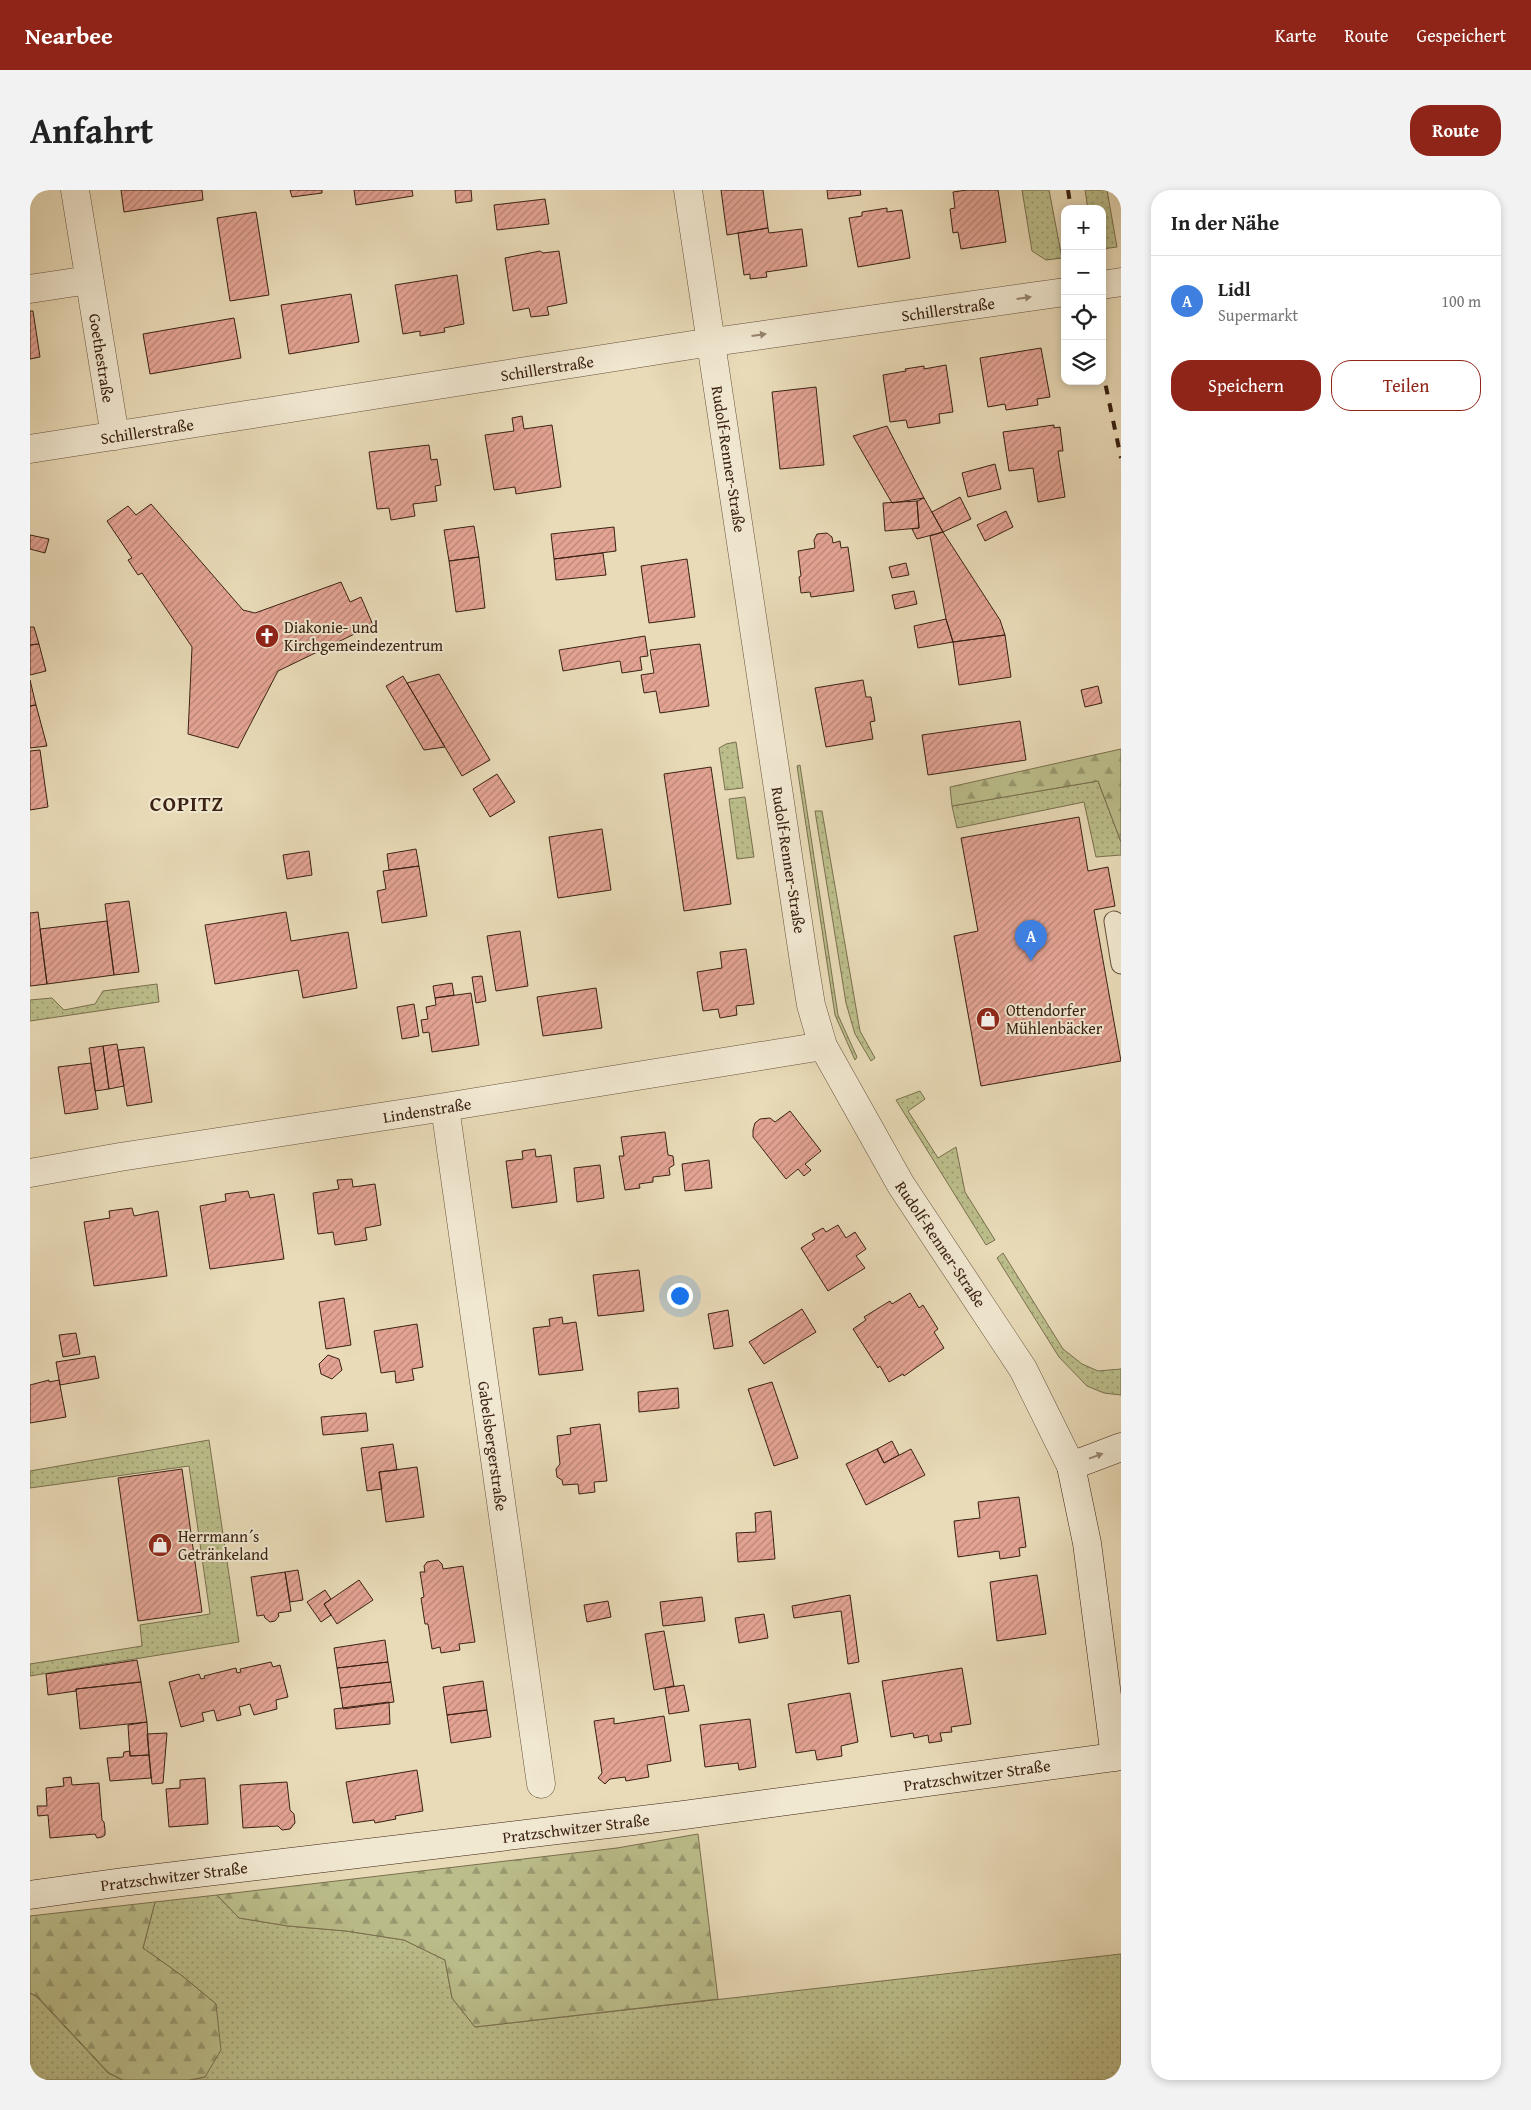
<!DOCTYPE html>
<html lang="de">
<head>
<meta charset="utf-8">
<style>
  :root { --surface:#fff; --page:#f2f2f2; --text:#222; --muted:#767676; --line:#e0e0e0; --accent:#8f2418 }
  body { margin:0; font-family:"Gentium Book Plus",serif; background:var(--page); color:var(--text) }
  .controls { position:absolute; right:15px; top:15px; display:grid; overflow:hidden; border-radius:10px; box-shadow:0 2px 8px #0003 }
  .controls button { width:45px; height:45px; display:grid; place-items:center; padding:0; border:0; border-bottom:1px solid var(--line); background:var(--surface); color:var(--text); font:25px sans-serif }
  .you { position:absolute; left:649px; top:1105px; width:18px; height:18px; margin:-12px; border:4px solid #fff; border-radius:50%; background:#1a73e8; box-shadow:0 0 0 8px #1a73e833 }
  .badge { display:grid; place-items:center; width:32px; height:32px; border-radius:50%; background:var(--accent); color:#fff; font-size:16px; font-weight:700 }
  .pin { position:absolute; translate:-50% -41px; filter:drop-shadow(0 1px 2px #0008) }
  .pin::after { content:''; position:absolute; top:26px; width:18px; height:15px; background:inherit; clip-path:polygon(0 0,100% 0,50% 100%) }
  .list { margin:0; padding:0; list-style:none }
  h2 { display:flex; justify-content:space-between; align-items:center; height:65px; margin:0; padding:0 20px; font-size:21px }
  h2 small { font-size:16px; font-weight:400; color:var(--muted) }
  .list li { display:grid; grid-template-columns:32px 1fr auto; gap:15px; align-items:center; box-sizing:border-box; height:90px; padding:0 20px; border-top:1px solid var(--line) }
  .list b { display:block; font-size:19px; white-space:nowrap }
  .list p { margin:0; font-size:16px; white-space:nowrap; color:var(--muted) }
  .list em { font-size:16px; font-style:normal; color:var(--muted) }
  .actions { display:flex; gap:10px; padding:15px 20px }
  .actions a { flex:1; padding:11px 0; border:1px solid var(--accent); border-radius:20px; text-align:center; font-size:18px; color:var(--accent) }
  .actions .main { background:var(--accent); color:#fff }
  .icon { flex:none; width:28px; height:28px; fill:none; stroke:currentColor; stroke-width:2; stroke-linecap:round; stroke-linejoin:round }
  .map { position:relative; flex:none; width:1091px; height:1890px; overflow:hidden; border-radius:20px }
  header { display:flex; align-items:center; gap:30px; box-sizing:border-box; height:70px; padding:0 25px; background:var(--accent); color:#fff }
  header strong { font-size:24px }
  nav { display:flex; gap:28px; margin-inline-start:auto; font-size:18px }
  .intro { display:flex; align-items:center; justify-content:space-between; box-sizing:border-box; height:120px; padding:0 30px }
  h1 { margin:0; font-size:35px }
  .button { padding:12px 22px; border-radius:20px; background:var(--accent); color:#fff; font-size:18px; font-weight:700 }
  main { display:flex; gap:30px; padding:0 30px }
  aside { flex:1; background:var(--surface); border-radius:20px; box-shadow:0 2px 8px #0003 }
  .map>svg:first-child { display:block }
  .grass { fill:url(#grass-dots); stroke:#7a704f }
  .forest { fill:url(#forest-firs); stroke:#7a704f }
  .building { fill:url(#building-hatch); stroke:#3a2113 }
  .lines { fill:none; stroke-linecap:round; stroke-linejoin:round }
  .lane-casing { stroke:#66503c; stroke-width:21 }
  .street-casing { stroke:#66503c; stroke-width:29 }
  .secondary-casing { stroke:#3a2113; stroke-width:29 }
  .lane { stroke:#f1e8d1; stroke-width:19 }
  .street { stroke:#f1e8d1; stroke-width:28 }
  .secondary { stroke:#f1e8d1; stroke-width:28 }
  .rail { stroke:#3a2113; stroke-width:4; stroke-dasharray:9 9; stroke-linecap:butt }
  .oneway { fill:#968472 }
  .labels { text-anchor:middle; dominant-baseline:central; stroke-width:4; stroke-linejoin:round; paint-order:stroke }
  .street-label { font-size:16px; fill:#3a2113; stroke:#f1e8d1 }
  .poi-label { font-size:16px; fill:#3a2113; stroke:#f1e8d1; text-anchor:start }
  .district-label { font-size:21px; font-weight:bold; letter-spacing:1px; fill:#3a2113; stroke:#f1e8d1 }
</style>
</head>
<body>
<header>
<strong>Nearbee</strong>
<nav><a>Karte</a><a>Route</a><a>Gespeichert</a></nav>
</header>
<div class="intro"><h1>Anfahrt</h1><a class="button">Route</a></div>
<main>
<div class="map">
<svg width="1091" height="1890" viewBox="0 0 1091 1890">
  <defs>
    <pattern id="grass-dots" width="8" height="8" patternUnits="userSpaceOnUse" patternTransform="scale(1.25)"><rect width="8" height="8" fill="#bbbe8b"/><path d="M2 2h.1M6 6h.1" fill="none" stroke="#999a70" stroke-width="1.8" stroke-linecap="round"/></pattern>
    <pattern id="forest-firs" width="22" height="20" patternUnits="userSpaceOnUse" patternTransform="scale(1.25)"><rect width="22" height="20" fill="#bbbe8b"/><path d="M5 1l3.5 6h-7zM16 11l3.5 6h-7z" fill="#999a70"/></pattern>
    <pattern id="building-hatch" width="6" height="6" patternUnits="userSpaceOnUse" patternTransform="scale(1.25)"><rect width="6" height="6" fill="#e4a494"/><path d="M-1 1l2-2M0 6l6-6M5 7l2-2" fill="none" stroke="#ba8578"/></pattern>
  </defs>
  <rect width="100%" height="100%" fill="#e9dbb8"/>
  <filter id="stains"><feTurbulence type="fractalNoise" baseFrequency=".004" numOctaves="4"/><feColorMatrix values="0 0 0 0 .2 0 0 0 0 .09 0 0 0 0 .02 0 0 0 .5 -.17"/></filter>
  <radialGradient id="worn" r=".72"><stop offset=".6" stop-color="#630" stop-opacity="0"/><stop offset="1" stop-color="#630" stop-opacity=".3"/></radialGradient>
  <path class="grass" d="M992 0H1019L1032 68 1016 70 1002 61Z
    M1055 0H1077L1087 57 1072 59V19H1058Z
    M706 552 713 598 695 600 689 558 696 554Z
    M770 575 808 825 827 867 825 870 805 825 767 576Z
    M1068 591 1091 652V665L1066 667 1054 612 927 638 922 616Z
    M715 607 724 667 707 669 699 609Z
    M785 621H792L830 841 845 868 841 871 825 844 816 813Z
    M127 794 129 812 0 831V810L22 808 34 820 65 814 73 801Z
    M890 901 895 909 878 921 908 968 926 957 935 1002 965 1050 956 1055 866 910Z
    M973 1063 1033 1159 1052 1174 1068 1181 1091 1179V1205L1074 1203 1057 1196 1029 1167 967 1068Z
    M179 1250 209 1452 0 1486V1474L112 1456 110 1435 180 1424 159 1276 0 1298V1281Z
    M187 1705 209 1728 258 1736 316 1741 374 1750 415 1770 422 1808 445 1837 1091 1764V1890H159L175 1887 186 1814 151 1785 113 1758 125 1712Z
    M0 1803 7 1807 78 1883 93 1890H0Z"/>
  <path class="forest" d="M1091 559V652L1068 591 922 616 920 597Z
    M668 1644 688 1809 445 1837 422 1808 415 1770 374 1750 316 1741 258 1736 209 1728 187 1705 587 1658Z
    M125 1712 113 1758 151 1785 186 1814 191 1860 175 1887 159 1890H93L79 1883 8 1807 0 1803V1726Z"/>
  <path class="building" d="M91 0H172L173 10 94 22Z
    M260 0H292V3L262 7Z
    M324 0H382L383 6 326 15Z
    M425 0H441L442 11 426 13Z
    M691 0H733L738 38 697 45Z
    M797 0H830L831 5 798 9Z
    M937 0H968L976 52 931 59 928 42 923 43 920 19 925 18 923 2Z
    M515 9 519 34 467 40 464 15Z
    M857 18V22L872 20 880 68 828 77 819 28 832 26V22Z
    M226 22 239 105 200 111 187 28Z
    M738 38 739 43 772 39 777 76 736 82 737 87 720 89V84L714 85 708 43Z
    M510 61 513 63 529 61 537 113 517 117 519 125 501 127 499 118 483 121 475 68Z
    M427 85 434 134 414 138 415 142 390 146V141L373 144 365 95Z
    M321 104 329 152 259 164 251 115Z
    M0 121H3L10 167 0 169Z
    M204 128 211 168 120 184 113 144Z
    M1011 158 1020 207 1007 209 1008 215 976 220 975 214 958 217 950 168Z
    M916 175 923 222 909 224 910 233 878 238 876 230 860 232 853 185 876 181 875 179 894 176V179Z
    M786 197 794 275 750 279 742 202Z
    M492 226 494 239 522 235 531 297 486 304 485 297 464 300 455 245 484 241 482 228Z
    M1024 235V238L1030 237 1033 261H1028L1035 307 1008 312 1003 278 979 281 973 242Z
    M857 236 894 308 862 313 823 246Z
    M399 255 401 270 407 269 411 295 405 296 407 311 383 314 385 326 361 330 359 318 347 319 339 262Z
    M965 274 971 299 938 307 932 283Z
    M930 307 941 329 913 342 902 322Z
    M894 308 913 342 887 349 882 339 889 338 887 311Z
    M887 311 889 338 855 341 853 313Z
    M121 314 213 420 225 423 311 392 320 412 331 407 343 435 248 481 208 558 158 544 162 457 112 383 108 385 98 370 102 368 77 331 98 316 106 325Z
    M976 321 983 337 955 351 947 335Z
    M444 336 449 367 419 371 414 340Z
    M584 337 586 361 524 369 521 344Z
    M913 342 970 430 975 445 923 452 916 429 900 346Z
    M797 343 802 347 803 353 810 351 811 358 818 357 824 401 781 407 780 402 771 403 769 387 771 386 768 361 785 358 784 350 787 344Z
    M0 345 19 349 15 363 0 359Z
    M573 363 576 385 526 390 524 369Z
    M449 367 455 418 426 422 419 371Z
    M657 369 665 427 619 433 611 376Z
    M876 373 879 385 862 388 859 377Z
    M884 401 887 414 865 419 862 405Z
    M916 429 923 452 888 458 884 436Z
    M0 437H4L9 454 0 455Z
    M975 445 981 487 929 495 923 452Z
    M615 446 618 466 610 467 612 480 592 483 590 471 533 481 529 460Z
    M9 454 16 481 0 485V455Z
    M670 454 679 516 630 523 626 501 614 503 611 485 624 483 620 460Z
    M409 484 460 570 432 586 377 493Z
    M373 486 377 493 415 557 394 560 356 496Z
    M0 490 6 515 0 516Z
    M833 490 836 507H841L845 531 840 532 843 549 796 557 785 498Z
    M1068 496 1072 513 1055 517 1051 500Z
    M6 515 17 556 0 558V516Z
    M990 531 996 570 898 585 892 545Z
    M10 560 18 617 0 620V561Z
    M681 577 701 714 654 721 634 584Z
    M467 584 485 612 460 627 443 599Z
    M1049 627 1058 681 1078 677 1085 716 1064 720 1091 871 951 896 924 746 948 741 931 648Z
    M572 639 581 700 528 708 519 647Z
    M386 659 389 676 359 680 357 664Z
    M279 661 282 685 257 689 253 665Z
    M389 676 397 726 352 733 347 701 356 699 353 681Z
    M99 711 109 782 84 785 75 714Z
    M8 722 17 794 0 796V723Z
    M256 722 261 751 318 742 327 798 273 808 268 780 185 794 175 735Z
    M77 731 84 785 17 794 10 739Z
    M490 741 498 796 466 801 457 746Z
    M716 759 724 814 706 816 707 825 690 828 688 819 673 821 667 782 692 778 690 762Z
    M452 786 456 811 446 813 442 787Z
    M422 793 424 805 405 808 403 796Z
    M566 798 572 838 513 846 507 807Z
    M441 803 449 855 402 862 399 842 393 843 391 830 398 829 396 817 406 815 405 808Z
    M384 814 389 846 372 849 367 817Z
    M87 854 94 896 79 899 73 856Z
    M73 856 79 899 65 901 59 858Z
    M114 857 122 912 97 916 88 860Z
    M61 873 68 919 35 924 28 877Z
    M760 921 791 961 775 974 781 980 774 986 768 979 756 989 723 947V940L725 933 730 929 740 928 745 932Z
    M635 942 638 965 643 966 644 975 639 978 640 985 623 987V992L609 994 610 998 595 1000 589 966H594L591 947Z
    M505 959 506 967 521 965 527 1012 482 1018 476 971 493 969 492 961Z
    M679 970 682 998 655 1001 652 974Z
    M570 975 574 1008 547 1012 544 978Z
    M322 989 323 997 345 994 351 1035 335 1038 337 1050 305 1055 303 1042 288 1044 283 1003 309 999 307 990Z
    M218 1001 220 1008 244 1004 254 1069 180 1079 170 1016 196 1011 195 1004Z
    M102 1018 104 1026 128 1021 137 1086 64 1096 54 1032 80 1028 79 1021Z
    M808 1035 816 1048 825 1042 836 1059 826 1066 835 1078 798 1101 771 1058 785 1049 782 1044 793 1038 796 1042Z
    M609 1080 614 1121 568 1126 563 1085Z
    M880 1103 889 1118 893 1115 908 1139 904 1142 914 1158 874 1186 873 1184 859 1192 850 1176 848 1178 823 1139 836 1130 834 1127 860 1111 862 1114Z
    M314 1108 321 1155 296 1159 289 1112Z
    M772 1119 786 1142 734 1174 719 1152Z
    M698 1120 703 1156 684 1159 678 1124Z
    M532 1127 533 1134 546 1132 553 1180 509 1185 503 1138 520 1136 519 1129Z
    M387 1134 393 1177 382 1179 384 1190 366 1193 365 1181 351 1183 344 1141Z
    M46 1143 50 1164 33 1167 29 1145Z
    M298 1165 309 1169 312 1180 302 1189 291 1184 289 1174Z
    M65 1166 69 1188 30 1195 26 1172Z
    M19 1190V1192L29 1190 36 1227 0 1233V1195Z
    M742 1192 768 1268 744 1276 718 1199Z
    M648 1198 649 1218 609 1222 608 1202Z
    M336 1223 338 1241 293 1245 291 1227Z
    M570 1234 577 1291 564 1292 565 1302 549 1304 548 1294 533 1295 532 1290 527 1287 526 1279 530 1274 527 1246 541 1244 540 1238Z
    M862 1251 869 1265 854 1273 847 1259Z
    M363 1254 367 1280 349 1282 352 1299 337 1301 331 1258Z
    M847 1259 854 1273 881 1259 895 1285 836 1315 816 1274Z
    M387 1277 394 1327 356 1332 349 1282Z
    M152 1279 172 1422 108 1431 88 1288Z
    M989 1307 996 1357 989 1358 990 1366 970 1369 969 1361 928 1367 924 1331 950 1328 948 1312Z
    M741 1321 745 1369 708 1372 706 1343 726 1342 725 1323Z
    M408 1370 412 1374 413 1379 433 1376 445 1452 429 1454 430 1460 411 1463 410 1457 402 1459 398 1434H395L391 1408 394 1407 390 1382H395L394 1376 397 1372Z
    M268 1380 273 1410 260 1412 255 1382Z
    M255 1382 261 1421 248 1423 249 1426 245 1431 240 1432 235 1428 234 1425 227 1426 221 1387Z
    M1007 1385 1016 1444 967 1451 960 1392Z
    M329 1390 343 1410 307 1434 294 1414Z
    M295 1400 301 1409 294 1414 301 1425 291 1432 277 1412Z
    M820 1405 829 1472 818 1474 811 1421 764 1428 762 1416Z
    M672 1407 675 1431 633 1436 630 1412Z
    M578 1411 581 1427 557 1432 554 1415Z
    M734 1424 738 1448 709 1453 705 1428Z
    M634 1441 644 1496 624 1500 615 1444Z
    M355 1450 358 1472 307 1478 304 1458Z
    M107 1470 111 1492 46 1499V1501L18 1505 16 1484Z
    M241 1472 243 1477 250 1475 258 1507 246 1510 247 1519 224 1525 220 1514 209 1517 211 1525 187 1531 184 1520 172 1523 174 1531 151 1537 139 1492 169 1484 171 1489 175 1488 174 1486 206 1478 207 1483 211 1482 210 1479Z
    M358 1472 361 1492 310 1498 307 1478Z
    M932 1478 941 1534 921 1537 922 1542 910 1543 912 1551 899 1553 898 1545 884 1548 883 1543 861 1547 852 1491Z
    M453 1491 457 1520 417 1525 413 1497Z
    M111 1492 117 1532 50 1539 46 1499Z
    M361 1492 364 1512 313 1519 310 1498Z
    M654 1495 659 1521 639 1524 635 1498Z
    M820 1503 828 1552 811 1556 812 1566 787 1570 785 1560 766 1563 758 1514Z
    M359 1512 360 1534 306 1539 304 1519Z
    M457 1520 461 1547 421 1553 417 1525Z
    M634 1526 641 1571 617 1575 619 1587 596 1591 595 1587 580 1589 575 1594 568 1588 572 1583 564 1531 584 1528V1534Z
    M720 1529 726 1577 709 1580 708 1573 675 1577 670 1535Z
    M117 1532 119 1565 100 1566 98 1535Z
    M137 1543 133 1593 122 1594 117 1544Z
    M100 1561V1566L119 1565 121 1588 80 1591 77 1568 93 1567 94 1562Z
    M387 1580 393 1621 365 1626 366 1629 345 1633 344 1630 323 1633 316 1592Z
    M41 1587 42 1595 69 1593 72 1630 74 1632 75 1640V1645L72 1647 67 1648 65 1644 20 1648 18 1625 8 1626 7 1616H17L16 1598 34 1596 33 1588Z
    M175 1588 178 1634 139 1637 136 1599 150 1598V1590Z
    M257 1592 260 1620 264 1624 265 1633 260 1639 252 1640 248 1636 213 1638 210 1595Z"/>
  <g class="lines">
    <g class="lane-casing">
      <path id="lane" d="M1084 731 1091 774"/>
    </g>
    <g class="street-casing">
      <path id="street" d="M45 0 85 246
        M658 0 774 772 781 815 793 856 871 995 993 1179 1041 1276
        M1072 95 1091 92
        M0 99 59 90
        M0 259 662 155 1035 102
        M415 917 511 1594
        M0 983 90 967 415 917 793 856"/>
    </g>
    <g class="secondary-casing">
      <path id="secondary" d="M1085 1567 1057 1353 1041 1276 1091 1257
        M0 1705 93 1692 654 1625 1091 1566"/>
    </g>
    <use href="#lane" class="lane"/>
    <use href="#street" class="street"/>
    <use href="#secondary" class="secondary"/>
    <path class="rail" d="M1038 0 1041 19
      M1072 178 1091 268"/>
  </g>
  <defs><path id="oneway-solid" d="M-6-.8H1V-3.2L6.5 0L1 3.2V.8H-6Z" transform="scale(1.25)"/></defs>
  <g class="oneway">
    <use href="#oneway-solid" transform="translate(994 108) rotate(-8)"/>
    <use href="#oneway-solid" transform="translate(729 145) rotate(-8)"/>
    <use href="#oneway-solid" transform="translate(1066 1266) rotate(-20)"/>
  </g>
  <defs>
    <g id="church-disc" transform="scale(1.25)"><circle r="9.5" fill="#8f2418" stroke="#f1e8d1"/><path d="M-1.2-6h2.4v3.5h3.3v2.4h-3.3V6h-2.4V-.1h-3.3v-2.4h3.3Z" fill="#fff"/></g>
    <g id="shop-disc" transform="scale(1.25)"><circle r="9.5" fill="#8f2418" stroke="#f1e8d1"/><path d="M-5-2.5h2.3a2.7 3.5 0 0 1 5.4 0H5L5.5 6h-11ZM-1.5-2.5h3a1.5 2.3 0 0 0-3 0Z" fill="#fff"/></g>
  </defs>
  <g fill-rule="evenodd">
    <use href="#church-disc" x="237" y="446"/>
    <use href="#shop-disc" x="958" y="829"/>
    <use href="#shop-disc" x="130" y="1355"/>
  </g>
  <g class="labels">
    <g class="street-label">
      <text transform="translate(918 119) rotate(-8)">Schillerstraße</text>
      <text transform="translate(72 168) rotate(81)">Goethestraße</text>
      <text transform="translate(517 178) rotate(-9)">Schillerstraße</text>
      <text transform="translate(117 241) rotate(-9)">Schillerstraße</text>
      <text transform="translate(699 269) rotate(81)">Rudolf-Renner-Straße</text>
      <text transform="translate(759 670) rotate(81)">Rudolf-Renner-Straße</text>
      <text transform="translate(397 920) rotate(-9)">Lindenstraße</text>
      <text transform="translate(911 1054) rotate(56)">Rudolf-Renner-Straße</text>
      <text transform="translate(463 1256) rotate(82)">Gabelsbergerstraße</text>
      <text transform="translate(947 1585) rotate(-8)">Pratzschwitzer Straße</text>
      <text transform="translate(546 1638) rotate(-7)">Pratzschwitzer Straße</text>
      <text transform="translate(144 1686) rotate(-7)">Pratzschwitzer Straße</text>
    </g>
    <g class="poi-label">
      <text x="254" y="437">Diakonie- und<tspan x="254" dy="18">Kirchgemeindezentrum</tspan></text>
      <text x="976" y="820">Ottendorfer<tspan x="976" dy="18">Mühlenbäcker</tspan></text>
      <text x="148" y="1346">Herrmann´s<tspan x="148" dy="18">Getränkeland</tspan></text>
    </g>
    <g class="district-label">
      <text x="157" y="613">COPITZ</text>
    </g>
  </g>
  <rect width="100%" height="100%" filter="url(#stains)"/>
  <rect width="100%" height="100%" fill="url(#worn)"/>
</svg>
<div class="controls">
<button>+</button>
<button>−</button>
<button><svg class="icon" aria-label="locate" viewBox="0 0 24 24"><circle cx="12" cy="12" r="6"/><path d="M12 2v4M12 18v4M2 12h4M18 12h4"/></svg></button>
<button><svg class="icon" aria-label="layers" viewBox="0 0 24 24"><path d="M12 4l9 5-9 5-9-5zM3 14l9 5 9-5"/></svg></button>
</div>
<div class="you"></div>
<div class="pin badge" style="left:1001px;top:771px;background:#3f7fe0">A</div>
</div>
<aside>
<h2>In der Nähe<small></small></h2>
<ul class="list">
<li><span class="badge" style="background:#3f7fe0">A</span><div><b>Lidl</b><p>Supermarkt</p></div><em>100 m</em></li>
</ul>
<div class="actions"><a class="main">Speichern</a><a>Teilen</a></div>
</aside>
</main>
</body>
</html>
